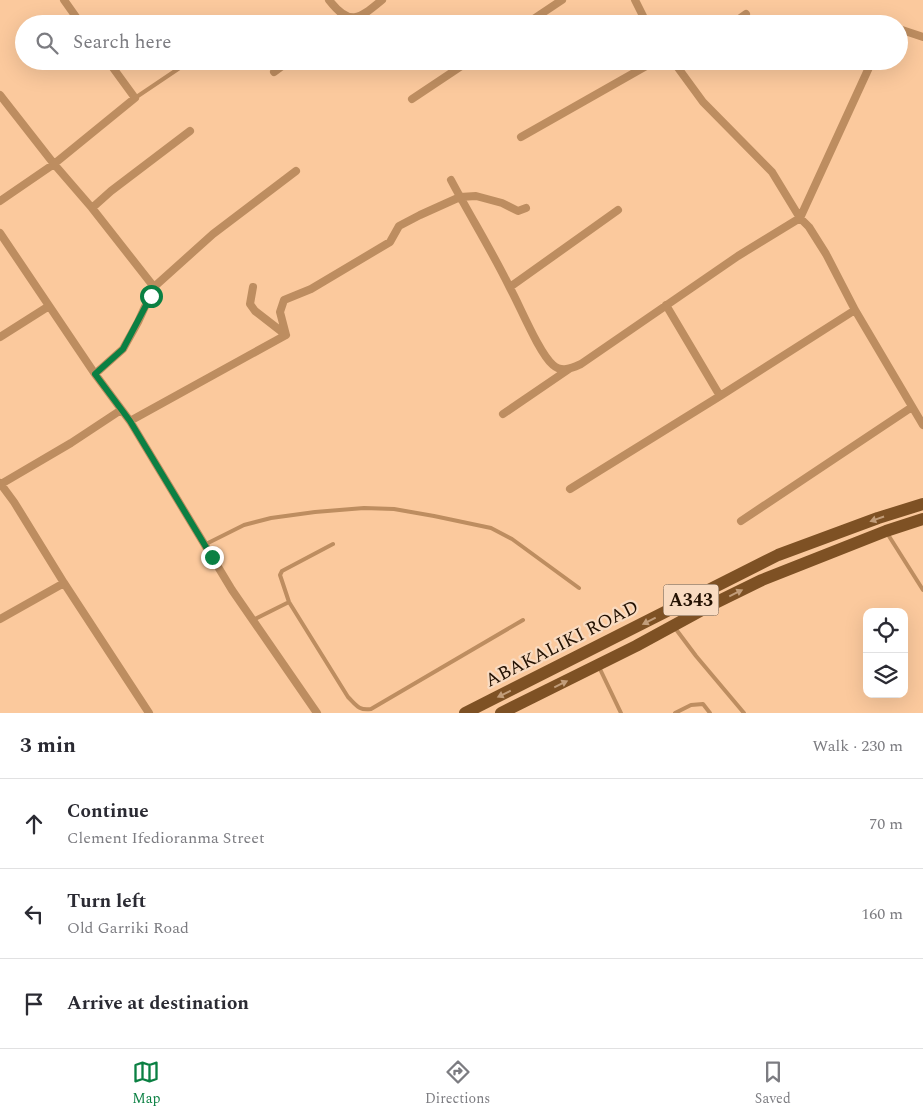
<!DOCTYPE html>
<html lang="en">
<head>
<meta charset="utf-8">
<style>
  :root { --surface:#fff; --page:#f7f7f7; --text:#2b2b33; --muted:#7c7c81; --line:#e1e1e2; --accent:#0b8043 }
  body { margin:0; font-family:Spectral,serif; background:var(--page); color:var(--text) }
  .controls { position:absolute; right:15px; bottom:15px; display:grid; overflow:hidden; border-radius:10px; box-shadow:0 5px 20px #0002 }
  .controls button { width:45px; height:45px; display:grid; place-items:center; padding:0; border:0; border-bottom:1px solid var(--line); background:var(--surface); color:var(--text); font:25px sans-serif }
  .stop { position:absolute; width:15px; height:15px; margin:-11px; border:4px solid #0b8043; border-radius:50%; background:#fff }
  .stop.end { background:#0b8043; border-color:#fff; box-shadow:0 1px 5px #0008 }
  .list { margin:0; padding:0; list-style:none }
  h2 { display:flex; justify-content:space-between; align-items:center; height:65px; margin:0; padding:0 20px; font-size:21px }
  h2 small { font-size:16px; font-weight:400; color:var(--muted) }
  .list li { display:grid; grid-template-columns:32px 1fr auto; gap:15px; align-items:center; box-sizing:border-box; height:90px; padding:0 20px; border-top:1px solid var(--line) }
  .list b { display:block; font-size:19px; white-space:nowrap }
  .list p { margin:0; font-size:16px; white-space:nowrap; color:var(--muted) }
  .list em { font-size:16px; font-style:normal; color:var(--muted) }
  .icon { flex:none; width:28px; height:28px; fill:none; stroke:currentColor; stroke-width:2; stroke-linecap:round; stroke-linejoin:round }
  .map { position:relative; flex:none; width:923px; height:713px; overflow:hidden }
  .search { position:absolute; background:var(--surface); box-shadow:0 5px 20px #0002; left:15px; right:15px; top:15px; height:55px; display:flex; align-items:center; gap:12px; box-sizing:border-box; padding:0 18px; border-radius:28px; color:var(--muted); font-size:19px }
  .sheet { height:335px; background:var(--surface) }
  nav { display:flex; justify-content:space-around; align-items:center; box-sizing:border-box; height:70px; border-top:1px solid var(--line); background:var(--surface); font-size:14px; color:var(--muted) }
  nav a { display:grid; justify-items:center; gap:2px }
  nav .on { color:var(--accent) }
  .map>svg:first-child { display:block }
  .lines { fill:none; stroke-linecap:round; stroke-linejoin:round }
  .service { stroke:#bd8d60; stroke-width:4 }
  .minor { stroke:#bd8d60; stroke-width:8 }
  .trunk { stroke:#7e5124; stroke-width:12 }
  .oneway { fill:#c29d7a }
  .route { stroke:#0b8043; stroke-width:6 }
  .labels { text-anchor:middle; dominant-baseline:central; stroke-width:4.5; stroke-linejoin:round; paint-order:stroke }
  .shield { fill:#f9dbc1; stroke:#634e3b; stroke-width:1 }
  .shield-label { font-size:18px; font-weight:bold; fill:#231102 }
  .street-label { font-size:19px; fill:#231102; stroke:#f9dbc1 }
</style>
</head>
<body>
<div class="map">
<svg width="923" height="713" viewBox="0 0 923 713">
  <rect width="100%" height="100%" fill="#fbc99d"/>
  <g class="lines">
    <path class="service" d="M135 98 181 67
      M887 533 923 590
      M333 544 282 571 280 575 289 602 348 697C356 705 359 711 371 709L523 620
      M204 545 244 525 271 518 315 512 364 508 394 509 434 516 491 528 512 539 579 588
      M253 620 289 602
      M675 628 696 656 744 713
      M599 667 621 713
      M675 713 691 705 703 704 710 713"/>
    <path class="minor" d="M64 0 81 24
      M329 0C350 27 359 19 382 0
      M635 0 647 24
      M526 24 562 0
      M732 24 746 14
      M899 29 923 37
      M673 61 703 102 772 172 800 218 809 227 826 254 855 310 923 425
      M274 72 289 61
      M0 95 54 164 92 208 154 287
      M412 99 469 61
      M521 137 655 61
      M451 180C470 216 492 251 510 288 520 306 539 353 553 365 562 373 572 368 581 364L738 256 800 218 872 61
      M0 201 54 164 135 98 108 61
      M92 208 111 191 190 131
      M0 233 95 374 130 421 232 590 317 713
      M253 287 250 304 255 311 286 335 280 312 284 300 311 289 390 242 399 226 420 215 460 197 476 196 502 203 518 211 526 208
      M510 287 618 210
      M666 305 720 396
      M0 337 49 306
      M95 374 123 349 138 322 154 287 213 234 296 171
      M503 414 569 369
      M130 421 286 335
      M0 483 14 502 64 583 149 713
      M1 484 71 443 121 410
      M570 489 720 396 855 310
      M741 521 912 407
      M0 619 64 583"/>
    <path class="trunk" d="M465 713 778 555 878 518 923 504
      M501 713 636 646 713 604 762 580 886 531 923 519"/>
  </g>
  <defs><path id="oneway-solid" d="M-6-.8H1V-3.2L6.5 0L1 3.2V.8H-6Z" transform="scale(1.25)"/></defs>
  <g class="oneway">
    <use href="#oneway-solid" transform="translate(877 519) rotate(161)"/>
    <use href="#oneway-solid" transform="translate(736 593) rotate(-26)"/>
    <use href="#oneway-solid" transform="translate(649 621) rotate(153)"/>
    <use href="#oneway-solid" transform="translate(561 684) rotate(-26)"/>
    <use href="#oneway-solid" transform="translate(504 694) rotate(154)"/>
  </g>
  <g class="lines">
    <path class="route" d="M151 296 123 349 95 374 130 421 212 557"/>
  </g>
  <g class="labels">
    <rect class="shield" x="663.5" y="584.5" width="55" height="31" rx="4"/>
    <g class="shield-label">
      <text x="691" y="600">A343</text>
    </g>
    <g class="street-label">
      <text transform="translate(562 644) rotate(-27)">ABAKALIKI ROAD</text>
    </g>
  </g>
</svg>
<div class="controls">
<button><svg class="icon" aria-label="locate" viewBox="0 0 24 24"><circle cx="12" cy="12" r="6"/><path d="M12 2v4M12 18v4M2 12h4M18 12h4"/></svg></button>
<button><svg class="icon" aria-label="layers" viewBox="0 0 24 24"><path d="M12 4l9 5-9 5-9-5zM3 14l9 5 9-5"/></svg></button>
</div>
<div class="stop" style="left:151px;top:296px"></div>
<div class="stop end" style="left:212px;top:557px"></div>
<div class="search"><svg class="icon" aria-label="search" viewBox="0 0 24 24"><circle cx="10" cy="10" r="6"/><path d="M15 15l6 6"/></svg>Search here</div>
</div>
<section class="sheet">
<h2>3 min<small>Walk · 230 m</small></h2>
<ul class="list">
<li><svg class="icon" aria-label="ahead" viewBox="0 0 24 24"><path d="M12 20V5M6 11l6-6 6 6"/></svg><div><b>Continue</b><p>Clement Ifedioranma Street</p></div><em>70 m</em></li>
<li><svg class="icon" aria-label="left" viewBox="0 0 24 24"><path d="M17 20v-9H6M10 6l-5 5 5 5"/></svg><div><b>Turn left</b><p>Old Garriki Road</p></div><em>160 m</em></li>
<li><svg class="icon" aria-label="arrive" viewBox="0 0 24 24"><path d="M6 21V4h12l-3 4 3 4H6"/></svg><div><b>Arrive at destination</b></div></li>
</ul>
</section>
<nav>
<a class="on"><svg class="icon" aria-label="map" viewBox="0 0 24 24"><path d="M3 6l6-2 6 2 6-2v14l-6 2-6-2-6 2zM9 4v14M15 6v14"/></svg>Map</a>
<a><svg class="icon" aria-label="directions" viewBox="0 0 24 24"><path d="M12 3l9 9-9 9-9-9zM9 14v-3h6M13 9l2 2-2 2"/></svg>Directions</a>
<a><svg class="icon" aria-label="saved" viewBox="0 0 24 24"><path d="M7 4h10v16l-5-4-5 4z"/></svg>Saved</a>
</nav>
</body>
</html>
